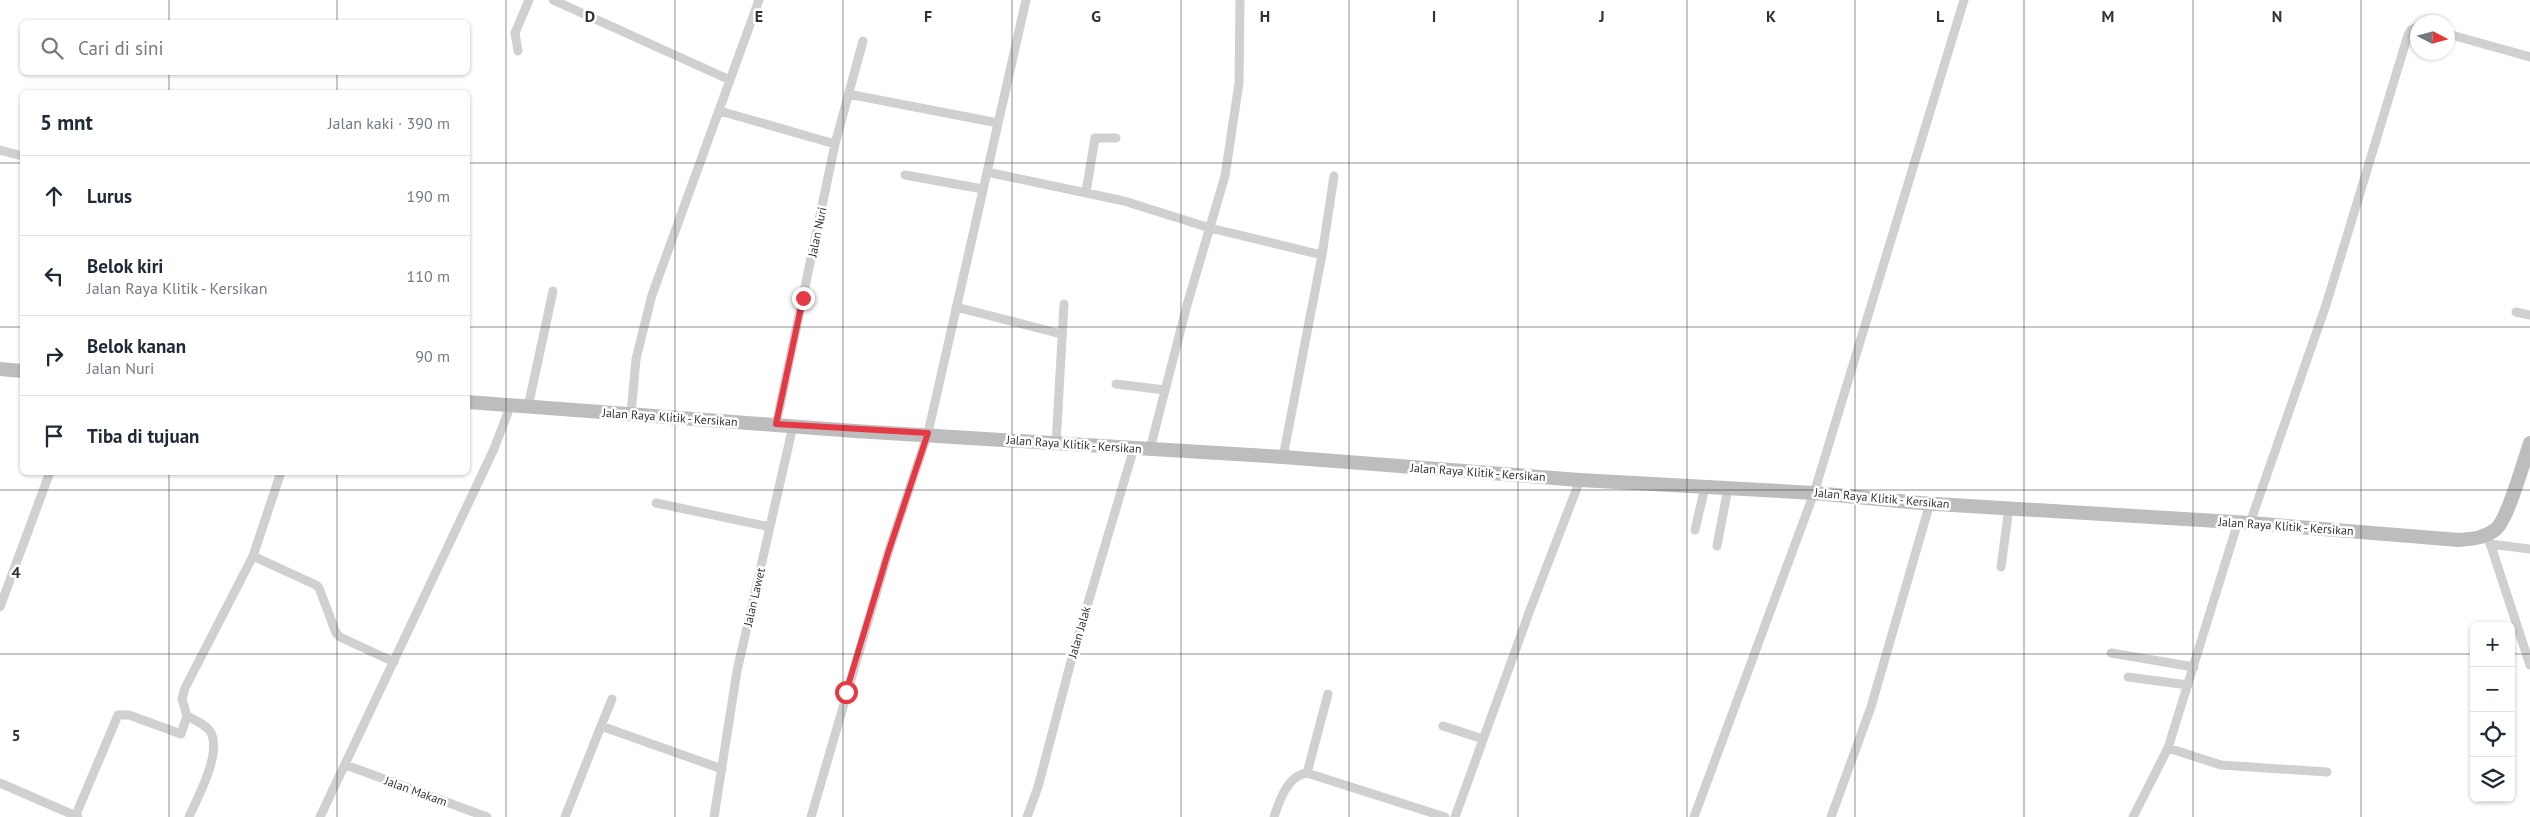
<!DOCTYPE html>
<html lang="id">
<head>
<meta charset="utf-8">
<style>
  :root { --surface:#fff; --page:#f2f2f3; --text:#1f2937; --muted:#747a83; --line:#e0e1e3 }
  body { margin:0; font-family:"PT Sans",sans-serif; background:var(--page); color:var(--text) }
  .controls { position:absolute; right:15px; bottom:15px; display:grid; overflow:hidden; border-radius:8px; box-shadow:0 1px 4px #0004 }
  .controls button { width:45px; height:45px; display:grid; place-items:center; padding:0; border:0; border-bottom:1px solid var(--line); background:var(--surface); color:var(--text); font:25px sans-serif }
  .compass { position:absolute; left:2410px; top:15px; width:45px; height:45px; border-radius:50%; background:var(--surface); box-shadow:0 1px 4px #0004; rotate:96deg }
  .stop { position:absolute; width:15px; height:15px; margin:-11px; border:4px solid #e63946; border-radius:50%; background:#fff }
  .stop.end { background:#e63946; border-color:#fff; box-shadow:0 1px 5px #0008 }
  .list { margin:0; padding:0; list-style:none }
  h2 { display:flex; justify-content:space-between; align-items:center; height:65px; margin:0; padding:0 20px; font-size:21px }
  h2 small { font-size:16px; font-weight:400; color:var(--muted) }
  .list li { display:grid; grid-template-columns:32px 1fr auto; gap:15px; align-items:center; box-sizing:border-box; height:80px; padding:0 20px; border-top:1px solid var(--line) }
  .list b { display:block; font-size:19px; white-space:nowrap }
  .list p { margin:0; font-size:16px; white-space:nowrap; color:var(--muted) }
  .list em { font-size:16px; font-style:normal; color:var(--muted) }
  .icon { flex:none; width:28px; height:28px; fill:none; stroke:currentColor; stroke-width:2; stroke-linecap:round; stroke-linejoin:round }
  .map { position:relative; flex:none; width:2530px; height:817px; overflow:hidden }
  .search { position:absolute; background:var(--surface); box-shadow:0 1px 4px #0004; left:20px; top:20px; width:450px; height:55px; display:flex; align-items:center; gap:12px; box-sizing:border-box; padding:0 18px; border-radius:8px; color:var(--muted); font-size:19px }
  .panel { position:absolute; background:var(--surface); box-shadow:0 1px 4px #0004; left:20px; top:90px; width:450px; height:385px; border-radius:8px }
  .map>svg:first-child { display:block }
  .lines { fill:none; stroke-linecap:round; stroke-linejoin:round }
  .street { stroke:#d0d0d0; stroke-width:9 }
  .secondary { stroke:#bdbdbd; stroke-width:14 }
  .route { stroke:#e63946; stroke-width:6 }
  .grid { fill:none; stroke:#333; stroke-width:1; stroke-opacity:0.55 }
  .labels { text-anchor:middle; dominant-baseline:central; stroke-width:5; stroke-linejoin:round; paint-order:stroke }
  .street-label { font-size:12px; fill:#333; stroke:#fff }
  .grid-label { font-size:16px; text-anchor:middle; font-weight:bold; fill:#333; stroke:#fff; stroke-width:5; stroke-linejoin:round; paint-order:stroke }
</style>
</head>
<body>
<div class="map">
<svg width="2530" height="817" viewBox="0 0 2530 817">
  <rect width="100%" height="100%" fill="#fff"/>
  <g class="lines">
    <path class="street" d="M553 0 730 80
      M2448 34 2530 57
      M518 51 515 33 529 0
      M848 94 998 123
      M720 111 835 144
      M0 150 22 156
      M987 172 1124 201 1210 228 1322 255
      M905 175 983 189
      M1086 192 1095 138H1116
      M956 307 1061 334
      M2516 312 2530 315
      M1116 384 1165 390
      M528 407 553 291
      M631 414 636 359 652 295 759 0
      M776 425 835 144 863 41
      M1056 444 1064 304
      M1150 449 1187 305 1225 176 1239 83 1240 0
      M1283 457 1322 255 1334 176
      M656 503 770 527
      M2250 523 2326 305 2408 35 2411 30 2418 27
      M1695 530 1705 487
      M2487 534 2530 665
      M2490 544 2530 549
      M1717 546 1728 488
      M253 556 316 585 319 588 336 633 340 637 394 662
      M2001 567 2009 508
      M0 607 50 472
      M2111 653 2194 667
      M2128 677 2188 685
      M601 726 612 699
      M1443 726 1483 739
      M2168 748 2221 765 2327 772
      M346 765 487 817
      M1307 773 1328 694
      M0 783 78 817
      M75 817 118 715H129L181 734 187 716
      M189 817C198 796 223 752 210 731 205 724 195 720 187 716L182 699 185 688 253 556 281 472
      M320 817 494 449 510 407
      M565 817 601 726 722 769
      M714 817 737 671 793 426
      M811 817 888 553 928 433 1026 0
      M1027 817 1038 787 1074 650 1134 448
      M1274 817C1279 801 1288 775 1307 773L1445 817
      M1455 817 1530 610 1580 480
      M1694 817 1814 493 1964 0
      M1831 817 1871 707 1930 503
      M2133 817 2168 748 2238 522"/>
    <path class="secondary" d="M0 369 22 371
      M468 402 855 431 1283 457 1580 480 1814 493 1920 503 2250 523 2459 540C2472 539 2485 538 2496 529 2508 519 2524 460 2530 443"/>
  </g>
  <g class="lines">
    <path class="route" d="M803 298 776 424 928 433 888 553 846 692"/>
  </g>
  <path class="grid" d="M169 0V22M337 0V22M506 0V817M675 0V817M843 0V817M1012 0V817M1181 0V817M1349 0V817M1518 0V817M1687 0V817M1855 0V817M2024 0V817M2193 0V817M2361 0V817M169 72V92M337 72V92M0 163H22M468 163H2530M0 327H22M468 327H2530M169 472V817M337 472V817M0 490H2530M0 654H2474M2511 654H2530"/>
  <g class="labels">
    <g class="street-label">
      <text transform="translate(817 232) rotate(-78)">Jalan Nuri</text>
      <text transform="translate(670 417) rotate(4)">Jalan Raya Klitik - Kersikan</text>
      <text transform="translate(1074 444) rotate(4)">Jalan Raya Klitik - Kersikan</text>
      <text transform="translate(1478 472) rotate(4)">Jalan Raya Klitik - Kersikan</text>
      <text transform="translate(1882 498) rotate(5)">Jalan Raya Klitik - Kersikan</text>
      <text transform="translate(2286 526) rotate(4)">Jalan Raya Klitik - Kersikan</text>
      <text transform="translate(754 597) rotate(-77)">Jalan Lawet</text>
      <text transform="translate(1079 632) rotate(-74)">Jalan Jalak</text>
      <text transform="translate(416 791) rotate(20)">Jalan Makam</text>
    </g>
  </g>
  <g class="grid-label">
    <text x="590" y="22">D</text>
    <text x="759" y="22">E</text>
    <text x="928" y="22">F</text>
    <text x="1096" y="22">G</text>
    <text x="1265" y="22">H</text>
    <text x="1434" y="22">I</text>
    <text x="1602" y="22">J</text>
    <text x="1771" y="22">K</text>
    <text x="1940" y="22">L</text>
    <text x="2108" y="22">M</text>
    <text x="2277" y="22">N</text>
    <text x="16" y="578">4</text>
    <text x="16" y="741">5</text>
  </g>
</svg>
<div class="controls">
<button>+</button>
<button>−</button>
<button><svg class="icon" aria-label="locate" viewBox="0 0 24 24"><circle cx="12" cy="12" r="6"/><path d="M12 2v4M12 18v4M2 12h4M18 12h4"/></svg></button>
<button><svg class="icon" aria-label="layers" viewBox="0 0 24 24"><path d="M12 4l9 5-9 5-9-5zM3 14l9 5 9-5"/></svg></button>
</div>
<svg class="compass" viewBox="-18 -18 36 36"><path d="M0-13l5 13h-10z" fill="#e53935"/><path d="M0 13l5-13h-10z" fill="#747a83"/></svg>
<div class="stop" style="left:846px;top:692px"></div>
<div class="stop end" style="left:803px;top:298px"></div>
<div class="search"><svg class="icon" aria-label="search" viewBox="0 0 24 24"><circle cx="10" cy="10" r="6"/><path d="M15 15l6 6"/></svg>Cari di sini</div>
<section class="panel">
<h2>5 mnt<small>Jalan kaki · 390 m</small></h2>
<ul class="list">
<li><svg class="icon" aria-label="ahead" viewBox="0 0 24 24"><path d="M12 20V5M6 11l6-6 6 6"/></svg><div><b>Lurus</b></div><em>190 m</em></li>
<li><svg class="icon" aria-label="left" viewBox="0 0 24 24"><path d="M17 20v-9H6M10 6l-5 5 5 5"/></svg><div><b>Belok kiri</b><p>Jalan Raya Klitik - Kersikan</p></div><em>110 m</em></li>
<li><svg class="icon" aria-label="right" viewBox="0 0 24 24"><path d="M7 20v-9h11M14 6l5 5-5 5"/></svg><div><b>Belok kanan</b><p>Jalan Nuri</p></div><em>90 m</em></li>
<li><svg class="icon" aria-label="arrive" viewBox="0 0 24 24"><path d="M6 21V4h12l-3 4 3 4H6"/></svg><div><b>Tiba di tujuan</b></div></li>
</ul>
</section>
</div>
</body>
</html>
